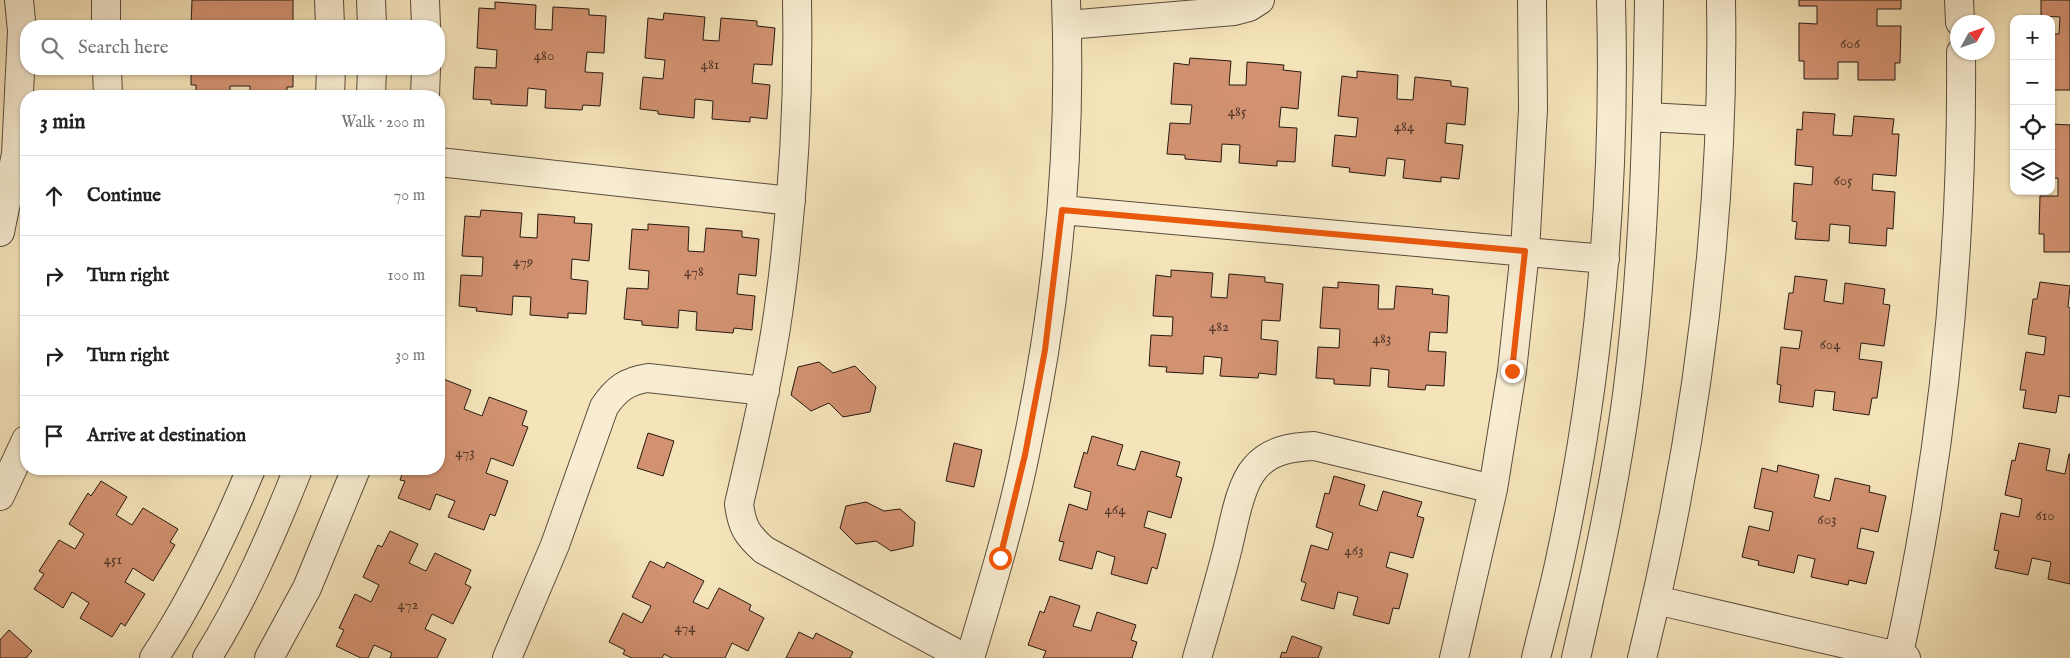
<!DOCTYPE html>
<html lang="en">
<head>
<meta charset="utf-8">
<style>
  :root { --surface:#fff; --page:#f2f2f2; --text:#222; --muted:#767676; --line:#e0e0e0 }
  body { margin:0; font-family:"IM FELL English",serif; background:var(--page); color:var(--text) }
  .controls { position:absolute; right:15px; top:15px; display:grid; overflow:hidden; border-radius:10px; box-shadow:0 1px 4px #0004 }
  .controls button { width:45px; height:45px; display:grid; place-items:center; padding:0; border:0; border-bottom:1px solid var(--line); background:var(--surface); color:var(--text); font:25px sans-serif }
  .compass { position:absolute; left:1950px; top:15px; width:45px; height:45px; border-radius:50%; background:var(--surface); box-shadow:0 1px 4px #0004; rotate:50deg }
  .stop { position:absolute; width:15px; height:15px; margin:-11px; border:4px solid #ea580c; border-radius:50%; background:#fff }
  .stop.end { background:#ea580c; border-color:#fff; box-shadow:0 1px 5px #0008 }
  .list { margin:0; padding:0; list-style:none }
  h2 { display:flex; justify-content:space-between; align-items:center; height:65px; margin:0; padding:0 20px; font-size:21px }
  h2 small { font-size:16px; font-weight:400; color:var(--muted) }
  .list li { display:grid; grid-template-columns:32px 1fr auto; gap:15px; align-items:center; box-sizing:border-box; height:80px; padding:0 20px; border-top:1px solid var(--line) }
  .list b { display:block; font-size:19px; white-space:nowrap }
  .list em { font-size:16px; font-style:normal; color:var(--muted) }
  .icon { flex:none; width:28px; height:28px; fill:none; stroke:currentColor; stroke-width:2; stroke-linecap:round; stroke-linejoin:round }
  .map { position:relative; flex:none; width:2070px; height:658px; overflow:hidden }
  .search { position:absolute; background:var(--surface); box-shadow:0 1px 4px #0004; left:20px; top:20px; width:425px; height:55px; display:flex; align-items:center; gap:12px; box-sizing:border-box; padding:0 18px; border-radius:20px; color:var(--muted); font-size:19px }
  .panel { position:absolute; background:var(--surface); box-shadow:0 1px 4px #0004; left:20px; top:90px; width:425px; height:385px; border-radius:20px }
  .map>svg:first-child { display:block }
  .building { fill:#d29271; stroke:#271912 }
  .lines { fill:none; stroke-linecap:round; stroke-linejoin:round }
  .minor-casing { stroke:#5a4c3c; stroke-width:30 }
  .minor { stroke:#f8edd2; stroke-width:28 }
  .route { stroke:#ea580c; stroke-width:6 }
  .labels { text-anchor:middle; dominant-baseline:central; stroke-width:4.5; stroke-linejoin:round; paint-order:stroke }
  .number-label { font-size:15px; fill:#52372a }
</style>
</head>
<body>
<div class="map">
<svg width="2070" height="658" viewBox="0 0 2070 658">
  <rect width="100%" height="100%" fill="#f5e4ba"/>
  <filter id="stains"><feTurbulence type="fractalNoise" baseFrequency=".004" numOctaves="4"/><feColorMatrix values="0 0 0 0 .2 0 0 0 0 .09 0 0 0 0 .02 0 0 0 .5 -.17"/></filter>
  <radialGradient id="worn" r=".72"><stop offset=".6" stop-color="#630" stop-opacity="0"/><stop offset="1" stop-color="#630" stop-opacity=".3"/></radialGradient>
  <path class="building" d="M192 0H293V26H191Z
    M1799 0H1901V9H1877V26H1901L1900 63H1895V80H1858V62H1838V79H1804V61H1799V23L1817 24V6H1799Z
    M2041 0H2070V90H2051V34H2059L2060 17 2041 16Z
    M495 2 536 5 535 29 552 30 553 7 589 9V15L606 16 604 53 587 52 585 72 603 73 600 106 583 105 582 110 545 108 546 90 528 88 527 106 491 104V100L473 99 475 67 496 68 497 50 477 48 479 8 495 9Z
    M664 13 705 17 703 40 719 41 721 18 757 21V26L775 28 772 65 754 64 752 83 770 85 767 119 750 117V122L712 119 713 101 695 99 694 118 658 114V111L640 109 643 77 663 79 665 60 645 58 648 18 663 20Z
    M1190 58 1231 61 1229 85H1246L1247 62 1284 65 1283 70 1301 72 1298 109 1281 107 1279 127 1297 128 1295 162 1277 161V166L1239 163 1240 145 1222 144 1221 162 1185 159V155L1167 154 1170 123 1190 124 1192 105 1171 104 1174 63 1189 65Z
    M191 69H293V87H287V96H250V86H230V96H196V85H191Z
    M1357 71 1398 75 1397 99 1413 100 1415 77 1451 81V86L1468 88 1465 125 1447 123 1445 143 1463 145 1459 179 1441 177V182L1403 178 1405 160 1387 158 1385 176 1349 172 1350 168 1332 166 1335 135 1356 137 1358 118 1338 116 1342 76 1357 78Z
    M1803 112 1835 114 1833 135 1852 136 1854 116 1894 119 1892 134H1899L1896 176 1873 174 1872 190 1895 192 1893 229 1887 228 1886 246 1849 243 1850 226 1830 224 1829 241 1795 239 1797 222 1792 221 1794 183 1812 185 1813 167 1795 165 1797 129 1802 130Z
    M2051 124 2070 125V252H2044V234H2039L2040 196H2058V178H2051Z
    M481 210 522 213 520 237 537 238 538 214 575 217 574 223 592 224 589 261 572 259 571 279 588 281 586 314 568 313V318L530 315 531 297 513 296 512 315 476 311 477 308 459 306 461 275 482 276 483 257 462 256 465 216 480 217Z
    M648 224 689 227 688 251 704 252 706 228 742 231V237L759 239 756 276 739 274 737 294 755 296 752 330 734 328 733 333 696 330 697 312 679 310 678 328 642 325V321L624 319 627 288 648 289 649 271 629 269 632 229 648 230Z
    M1171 270 1213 273 1211 297 1227 298 1229 274 1265 277V282L1283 284 1280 321 1262 320 1261 339 1278 341 1276 375 1259 373 1258 378 1220 376 1222 358 1204 356 1203 374 1166 372 1167 367 1149 366 1151 335 1172 336 1173 317 1153 316 1156 275 1171 277Z
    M1795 276 1827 280 1824 301 1843 304 1845 283 1885 289 1883 304 1890 305 1884 346 1861 343 1859 359 1882 362 1877 398H1872L1869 415 1833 410 1835 392 1815 390 1813 407 1779 402 1781 385 1777 384 1781 347 1799 349 1802 331 1784 329 1789 293H1793Z
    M1338 282 1379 285 1378 309H1394L1396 286 1433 289 1432 294 1449 296 1447 333 1430 332 1428 351 1446 352 1444 386 1426 385 1425 390 1388 387 1389 370 1371 368 1370 386 1334 384V379L1316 378 1318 347 1339 348 1340 329 1320 328 1323 287 1338 288Z
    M2040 282 2070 286 2068 307 2070 308V397L2059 395 2056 413 2023 408 2026 390H2020L2026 352 2044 355 2046 337 2028 334 2033 299H2037Z
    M819 362 833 373 855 366 876 387 870 412 843 417 829 403 811 411 791 395 798 367Z
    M441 378 471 390 464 409 482 416 489 397 527 411 522 425 528 427 513 466 491 458 486 473 508 481 495 516 490 514 484 530 448 517 455 501 436 494 430 510 398 498 405 481 400 480 404 469H439V386Z
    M648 433 674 441 663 476 637 468Z
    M1092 436 1123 445 1117 465 1135 470 1141 451 1180 462 1176 476 1182 478 1171 518 1148 511 1144 527 1166 534 1157 569 1152 567 1147 584 1111 574 1115 557 1097 551 1092 569 1059 560 1064 542 1059 541 1069 504 1087 510 1091 492 1074 487 1084 452 1087 454Z
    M954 443 982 450 974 487 946 481Z
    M2019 443 2050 449 2046 470 2065 474 2069 454H2070V584L2048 579 2051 562 2032 558 2028 575 1995 568 1999 551 1994 550 2001 513 2019 517 2022 499 2005 495 2012 460 2015 461Z
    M1778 465 1819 475 1814 497 1830 501 1835 478 1870 486 1869 492 1886 496 1878 532 1861 528 1857 548 1874 552 1866 584 1849 580 1848 585 1811 577 1815 559 1798 555 1794 573 1758 565 1759 561 1742 557 1749 526 1769 531 1773 512 1754 508 1762 468 1777 472Z
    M1334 476 1365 485 1359 505 1377 511 1383 491 1422 502 1417 516 1424 518 1413 558 1390 552 1386 567 1408 574 1399 609 1393 608 1389 624 1353 615 1358 597 1338 592 1334 609 1301 600 1306 583 1301 581 1311 545 1328 550 1333 533 1316 527 1325 493 1329 494Z
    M101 481 127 497 116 515 132 525 143 508 178 529 170 542 175 545 153 581 133 568 125 582 145 594 125 626 121 623 112 637 80 618 89 603 72 592 63 608 34 589 44 574 39 571 59 540 75 549 84 534 69 524 88 493 91 496Z
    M866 502 884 511 900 509 915 522 913 546 891 551 876 541 856 544 840 528 846 506Z
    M390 531 418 544 409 563 426 571 435 553 471 570 465 584 471 587 453 624 432 614 425 629 446 639 437 658H390L392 653 374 645 368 658H361L336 646 344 630 339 628 355 594 371 602 379 585 363 577 378 545 382 547Z
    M650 561 664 568 667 562 704 581 693 602 708 609 719 588 751 605 749 610 764 618 748 651 732 643 725 658H672L664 654 662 658H632L623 654 625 650 609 642 623 613 642 623 651 606 632 597Z
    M1050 596 1080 606 1073 626 1091 631 1097 612 1136 625 1131 640 1137 642 1132 658H1043L1046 651 1028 645 1040 611 1044 613Z
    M9 630 32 651 26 658H0V640Z
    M799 632 813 639 816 633 853 652 850 658H786Z
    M1292 636 1322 647 1318 658H1280L1282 652 1286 653Z"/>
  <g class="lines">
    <g class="minor-casing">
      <path id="minor" d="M106 0V26
        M329 0 330 26
        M371 0 372 26
        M425 0 426 26
        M797 0C799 103 793 205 779 307 770 373 754 439 739 504 742 527 747 535 764 550L965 658
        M1959 0 1960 22
        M1067 25 1234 11 1249 7 1260 0
        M107 69 108 96
        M330 96 331 69
        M371 96 372 69
        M425 96 426 69
        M1648 117 1719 121
        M439 162 791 201
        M1062 210 1605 259
        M0 232 16 154 22 31 19 0
        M0 496 26 440
        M1656 600 1906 658
        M154 658C193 599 224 534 251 469
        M207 658C244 599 272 534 298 469
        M269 658 307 588 356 469
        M507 658 555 545 604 407C616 389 627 381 648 378L765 391
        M970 658C990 591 1011 523 1025 454 1057 305 1072 152 1066 0
        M1197 658C1207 623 1218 587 1227 551 1233 528 1239 486 1255 468 1270 450 1292 447 1314 446L1493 489
        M1454 658 1493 489 1512 371 1525 251 1533 109 1532 0
        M1536 658C1544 624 1554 590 1561 555 1600 373 1616 186 1611 0
        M1576 658C1596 571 1615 484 1627 395 1644 264 1647 132 1649 0
        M1642 658C1695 444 1725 221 1721 0
        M1898 658C1942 460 1963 255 1961 52"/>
    </g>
    <use href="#minor" class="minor"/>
  </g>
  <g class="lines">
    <path class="route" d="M1000 558 1025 455 1045 350 1062 210 1525 251 1512 371"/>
  </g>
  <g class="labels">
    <g class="number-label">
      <text x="1850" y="43">606</text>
      <text x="544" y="55">480</text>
      <text x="710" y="64">481</text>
      <text x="1237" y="111">485</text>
      <text x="1404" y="126">484</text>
      <text x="1843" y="180">605</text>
      <text x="523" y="261">479</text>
      <text x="694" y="271">478</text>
      <text x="1219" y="326">482</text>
      <text x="1382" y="338">483</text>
      <text x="1830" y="344">604</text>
      <text x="465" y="452">473</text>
      <text x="1115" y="509">464</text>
      <text x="2045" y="515">610</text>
      <text x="1827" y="519">603</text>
      <text x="1354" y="550">463</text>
      <text x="113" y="559">451</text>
      <text x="408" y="604">472</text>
      <text x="685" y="627">474</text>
    </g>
  </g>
  <rect width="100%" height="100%" filter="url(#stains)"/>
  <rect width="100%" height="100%" fill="url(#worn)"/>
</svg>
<div class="controls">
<button>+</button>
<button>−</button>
<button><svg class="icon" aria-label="locate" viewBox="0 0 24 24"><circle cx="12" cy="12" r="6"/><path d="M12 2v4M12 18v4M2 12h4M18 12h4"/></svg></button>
<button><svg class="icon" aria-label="layers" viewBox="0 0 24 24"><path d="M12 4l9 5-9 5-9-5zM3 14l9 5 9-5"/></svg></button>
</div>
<svg class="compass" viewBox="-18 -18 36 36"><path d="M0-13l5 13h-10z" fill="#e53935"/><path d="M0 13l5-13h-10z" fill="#767676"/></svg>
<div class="stop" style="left:1000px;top:558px"></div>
<div class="stop end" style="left:1512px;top:371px"></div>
<div class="search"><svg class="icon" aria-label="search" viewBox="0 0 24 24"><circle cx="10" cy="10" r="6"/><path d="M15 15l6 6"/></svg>Search here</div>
<section class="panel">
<h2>3 min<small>Walk · 200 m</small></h2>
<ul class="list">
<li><svg class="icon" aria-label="ahead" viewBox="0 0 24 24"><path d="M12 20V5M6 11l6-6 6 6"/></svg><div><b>Continue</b></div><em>70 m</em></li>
<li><svg class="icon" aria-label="right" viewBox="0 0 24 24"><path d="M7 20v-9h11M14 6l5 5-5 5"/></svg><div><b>Turn right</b></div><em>100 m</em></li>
<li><svg class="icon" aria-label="right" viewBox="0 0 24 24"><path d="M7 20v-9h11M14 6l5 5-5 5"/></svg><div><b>Turn right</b></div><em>30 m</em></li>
<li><svg class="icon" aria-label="arrive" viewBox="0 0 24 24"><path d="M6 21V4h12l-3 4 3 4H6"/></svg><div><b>Arrive at destination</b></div></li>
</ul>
</section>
</div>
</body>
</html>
